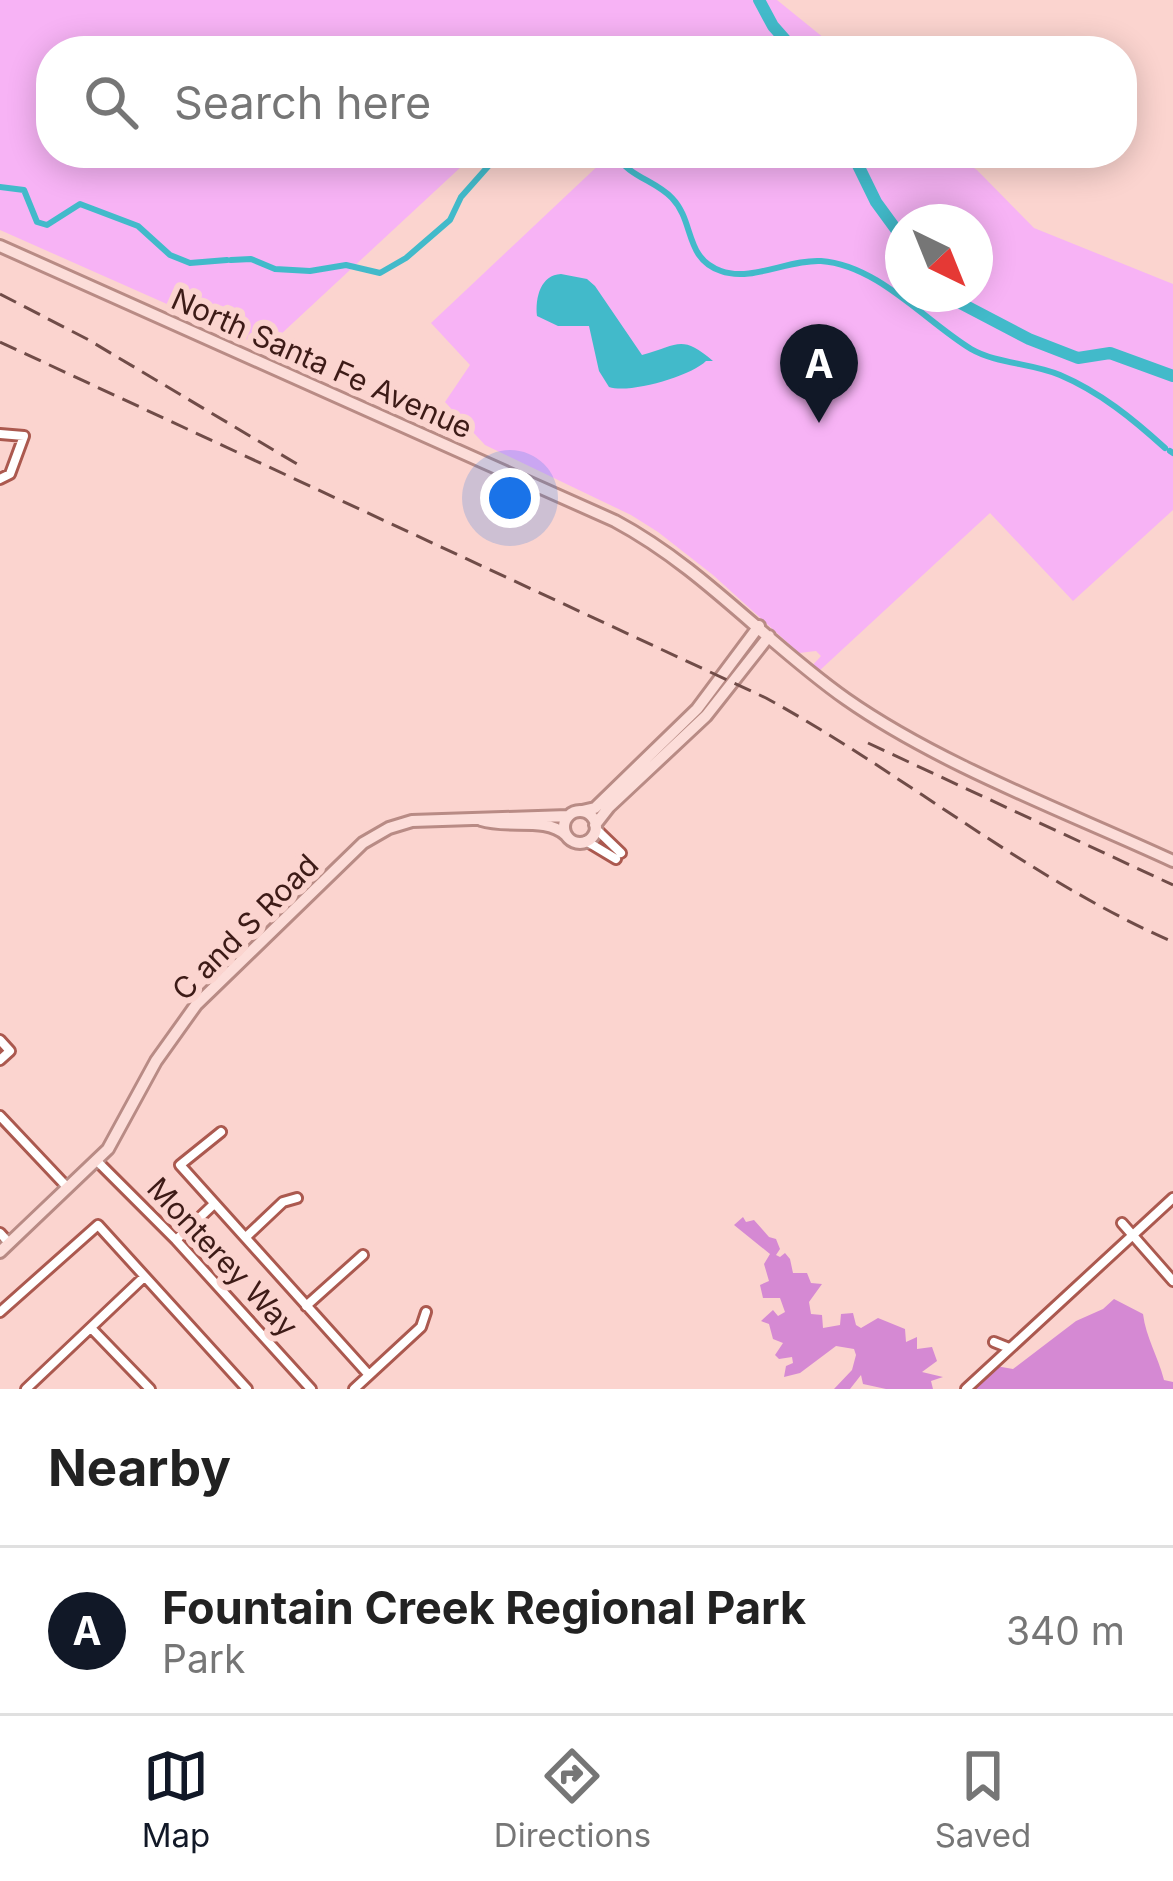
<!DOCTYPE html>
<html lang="en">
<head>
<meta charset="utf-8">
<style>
  :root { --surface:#fff; --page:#f2f2f2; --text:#222; --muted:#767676; --line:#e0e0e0; --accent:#111827 }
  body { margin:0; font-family:Inter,sans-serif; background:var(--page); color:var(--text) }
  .compass { position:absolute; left:885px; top:204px; width:108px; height:108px; border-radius:50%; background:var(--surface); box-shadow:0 6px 30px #0003; rotate:137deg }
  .you { position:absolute; left:510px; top:498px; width:42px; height:42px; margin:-30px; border:9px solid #fff; border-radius:50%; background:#1a73e8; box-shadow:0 0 0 18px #1a73e833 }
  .badge { display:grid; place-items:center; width:78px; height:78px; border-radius:50%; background:var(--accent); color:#fff; font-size:39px; font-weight:700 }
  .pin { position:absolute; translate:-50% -99px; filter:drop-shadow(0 3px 6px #0008) }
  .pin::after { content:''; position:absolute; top:63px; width:42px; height:36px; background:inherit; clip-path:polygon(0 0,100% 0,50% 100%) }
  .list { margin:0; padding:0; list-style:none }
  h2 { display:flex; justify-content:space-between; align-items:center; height:156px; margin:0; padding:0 48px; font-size:51px }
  h2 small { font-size:39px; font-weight:400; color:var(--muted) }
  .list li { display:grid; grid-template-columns:78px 1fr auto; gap:36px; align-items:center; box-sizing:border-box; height:168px; padding:0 48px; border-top:3px solid var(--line) }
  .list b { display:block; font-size:45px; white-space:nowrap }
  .list p { margin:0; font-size:39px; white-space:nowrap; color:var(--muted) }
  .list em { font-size:39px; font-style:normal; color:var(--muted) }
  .icon { flex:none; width:66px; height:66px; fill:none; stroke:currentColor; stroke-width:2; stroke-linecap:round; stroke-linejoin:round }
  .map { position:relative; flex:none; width:1173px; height:1389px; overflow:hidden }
  .search { position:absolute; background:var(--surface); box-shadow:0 6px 30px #0003; left:36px; right:36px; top:36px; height:132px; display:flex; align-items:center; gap:30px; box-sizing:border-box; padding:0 42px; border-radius:48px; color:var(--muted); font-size:45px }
  .sheet { height:324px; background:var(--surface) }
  nav { display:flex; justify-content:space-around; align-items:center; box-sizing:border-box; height:168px; border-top:3px solid var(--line); background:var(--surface); font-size:33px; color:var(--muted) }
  nav a { display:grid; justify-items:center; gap:6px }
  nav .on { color:var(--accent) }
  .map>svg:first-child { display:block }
  .green { fill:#f7b3f5; fill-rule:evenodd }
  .forest { fill:#d589d3 }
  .water { fill:#42baca }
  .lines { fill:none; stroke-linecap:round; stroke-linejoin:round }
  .canal { stroke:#42baca; stroke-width:6 }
  .river { stroke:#42baca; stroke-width:12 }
  .minor-casing { stroke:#ab594f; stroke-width:14 }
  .major-casing { stroke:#b88b85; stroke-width:16 }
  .minor { stroke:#fff; stroke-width:8 }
  .major { stroke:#fcddd9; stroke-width:10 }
  .rail { stroke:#704c48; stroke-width:3; stroke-dasharray:18 9; stroke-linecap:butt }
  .labels { text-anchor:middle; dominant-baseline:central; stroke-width:12; stroke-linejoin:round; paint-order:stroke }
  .street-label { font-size:30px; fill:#3d1b17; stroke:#fbd4cf }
</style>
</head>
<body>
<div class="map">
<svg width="1173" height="1389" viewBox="0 0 1173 1389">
  <rect width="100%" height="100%" fill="#fbd4cf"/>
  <path class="green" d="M0 0H777L840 51H51V153H476L266 348 0 230Z
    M601 153H950L977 170 1034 228 1173 284V510L1073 601 990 513 818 672 811 667 821 656 816 651 799 653 713 575 658 532 631 515 485 445 445 402 470 365 431 323 604 160ZM903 222H975V294H903Z"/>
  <path class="forest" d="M743 1217 746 1222 754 1220 769 1237 776 1239 780 1249 776 1255 780 1257 785 1253 790 1259 793 1273H807L811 1283 822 1284 809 1302 811 1314 822 1315 823 1328 840 1325 841 1314 853 1313 856 1325 861 1328 878 1318 905 1329 906 1342 917 1337V1349L932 1347 937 1361 922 1372 943 1377 931 1381 933 1389H886L863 1384 861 1375 850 1389H834L852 1370 856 1355 854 1349 836 1346 800 1373 784 1377 786 1366 793 1363 792 1357 779 1359 775 1355 783 1343 773 1339 769 1324 761 1321 773 1310 778 1316 785 1312 780 1298H763L760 1285 769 1281 764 1264 770 1254 734 1225Z
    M1114 1299 1143 1314C1146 1338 1158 1356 1164 1380L1173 1382V1389H974L996 1366 1013 1369 1076 1321 1103 1309Z"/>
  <path class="water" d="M561 274 587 279 595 286 642 355C679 345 681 334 713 361H706C691 376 630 394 609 387L599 371 589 326H558L537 316C535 297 541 275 561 274Z"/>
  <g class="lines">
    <path class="canal" d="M615 153C628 177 655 180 672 198 695 222 684 258 721 271 751 282 790 259 821 261 878 265 926 322 971 349 997 364 1032 363 1060 375 1100 392 1133 419 1165 448
      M0 187 24 190 37 222 47 225 80 204 138 226 170 255 190 263 227 260
      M231 260 251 259 275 269 310 271 346 265 380 273 406 258 450 220 461 197 500 153
      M1170 451 1173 453"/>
    <path class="river" d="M759 0 773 26 795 51
      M852 153 876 202 903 239
      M943 294 1029 339 1078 358 1110 353 1173 376"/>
    <g class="minor-casing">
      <path id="minor" d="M0 434 24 436 10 474 0 479
        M595 828 621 853
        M586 841 616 859
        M0 1040 10 1051 0 1060
        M0 1116 67 1187
        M221 1132 180 1165 369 1375
        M97 1161 176 1240 311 1389
        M1122 1223 1173 1281
        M0 1233 9 1243
        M246 1237 283 1202 297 1198
        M176 1240 214 1204
        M306 1306 363 1255
        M0 1312 98 1225 247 1389
        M92 1329 150 1389
        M994 1342 1009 1348
        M26 1389 144 1277
        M354 1389 421 1327 426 1312
        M966 1389 1173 1198"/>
    </g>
    <g class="major-casing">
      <path id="major" d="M0 246 615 521C703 568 765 642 846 699 940 765 1067 812 1173 861
        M582 811 595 808 697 709 759 626
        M564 827a16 16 0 1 1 32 0a16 16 0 1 1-32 0Z
        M481 820C509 829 545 816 566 835
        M595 825 609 807 706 716 769 636
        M0 1252 108 1149 156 1061 196 1005 363 843 389 828 412 821 568 816"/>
    </g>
    <use href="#minor" class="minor"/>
    <use href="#major" class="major"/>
    <path class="rail" d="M0 294 87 339 297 464
      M0 342 766 698C905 774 1027 878 1173 942
      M868 743 1173 885"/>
  </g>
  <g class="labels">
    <g class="street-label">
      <text transform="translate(322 363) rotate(24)">North Santa Fe Avenue</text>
      <text transform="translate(245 927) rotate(-45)">C and S Road</text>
      <text transform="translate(223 1257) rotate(47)">Monterey Way</text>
    </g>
  </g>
</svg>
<svg class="compass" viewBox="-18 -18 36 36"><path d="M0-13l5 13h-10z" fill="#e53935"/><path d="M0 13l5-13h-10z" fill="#767676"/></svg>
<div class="you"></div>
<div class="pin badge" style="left:819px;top:423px">A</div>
<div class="search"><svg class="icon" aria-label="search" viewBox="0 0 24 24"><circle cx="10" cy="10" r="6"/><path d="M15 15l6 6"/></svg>Search here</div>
</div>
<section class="sheet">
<h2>Nearby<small></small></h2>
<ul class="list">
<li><span class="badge">A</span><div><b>Fountain Creek Regional Park</b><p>Park</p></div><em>340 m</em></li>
</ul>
</section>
<nav>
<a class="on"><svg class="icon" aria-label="map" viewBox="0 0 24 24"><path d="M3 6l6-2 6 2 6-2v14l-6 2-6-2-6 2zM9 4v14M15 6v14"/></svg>Map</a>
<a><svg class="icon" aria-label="directions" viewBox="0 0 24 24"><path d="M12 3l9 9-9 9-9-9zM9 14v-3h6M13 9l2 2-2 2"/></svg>Directions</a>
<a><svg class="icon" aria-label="saved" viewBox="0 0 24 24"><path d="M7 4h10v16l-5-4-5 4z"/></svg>Saved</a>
</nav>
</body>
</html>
